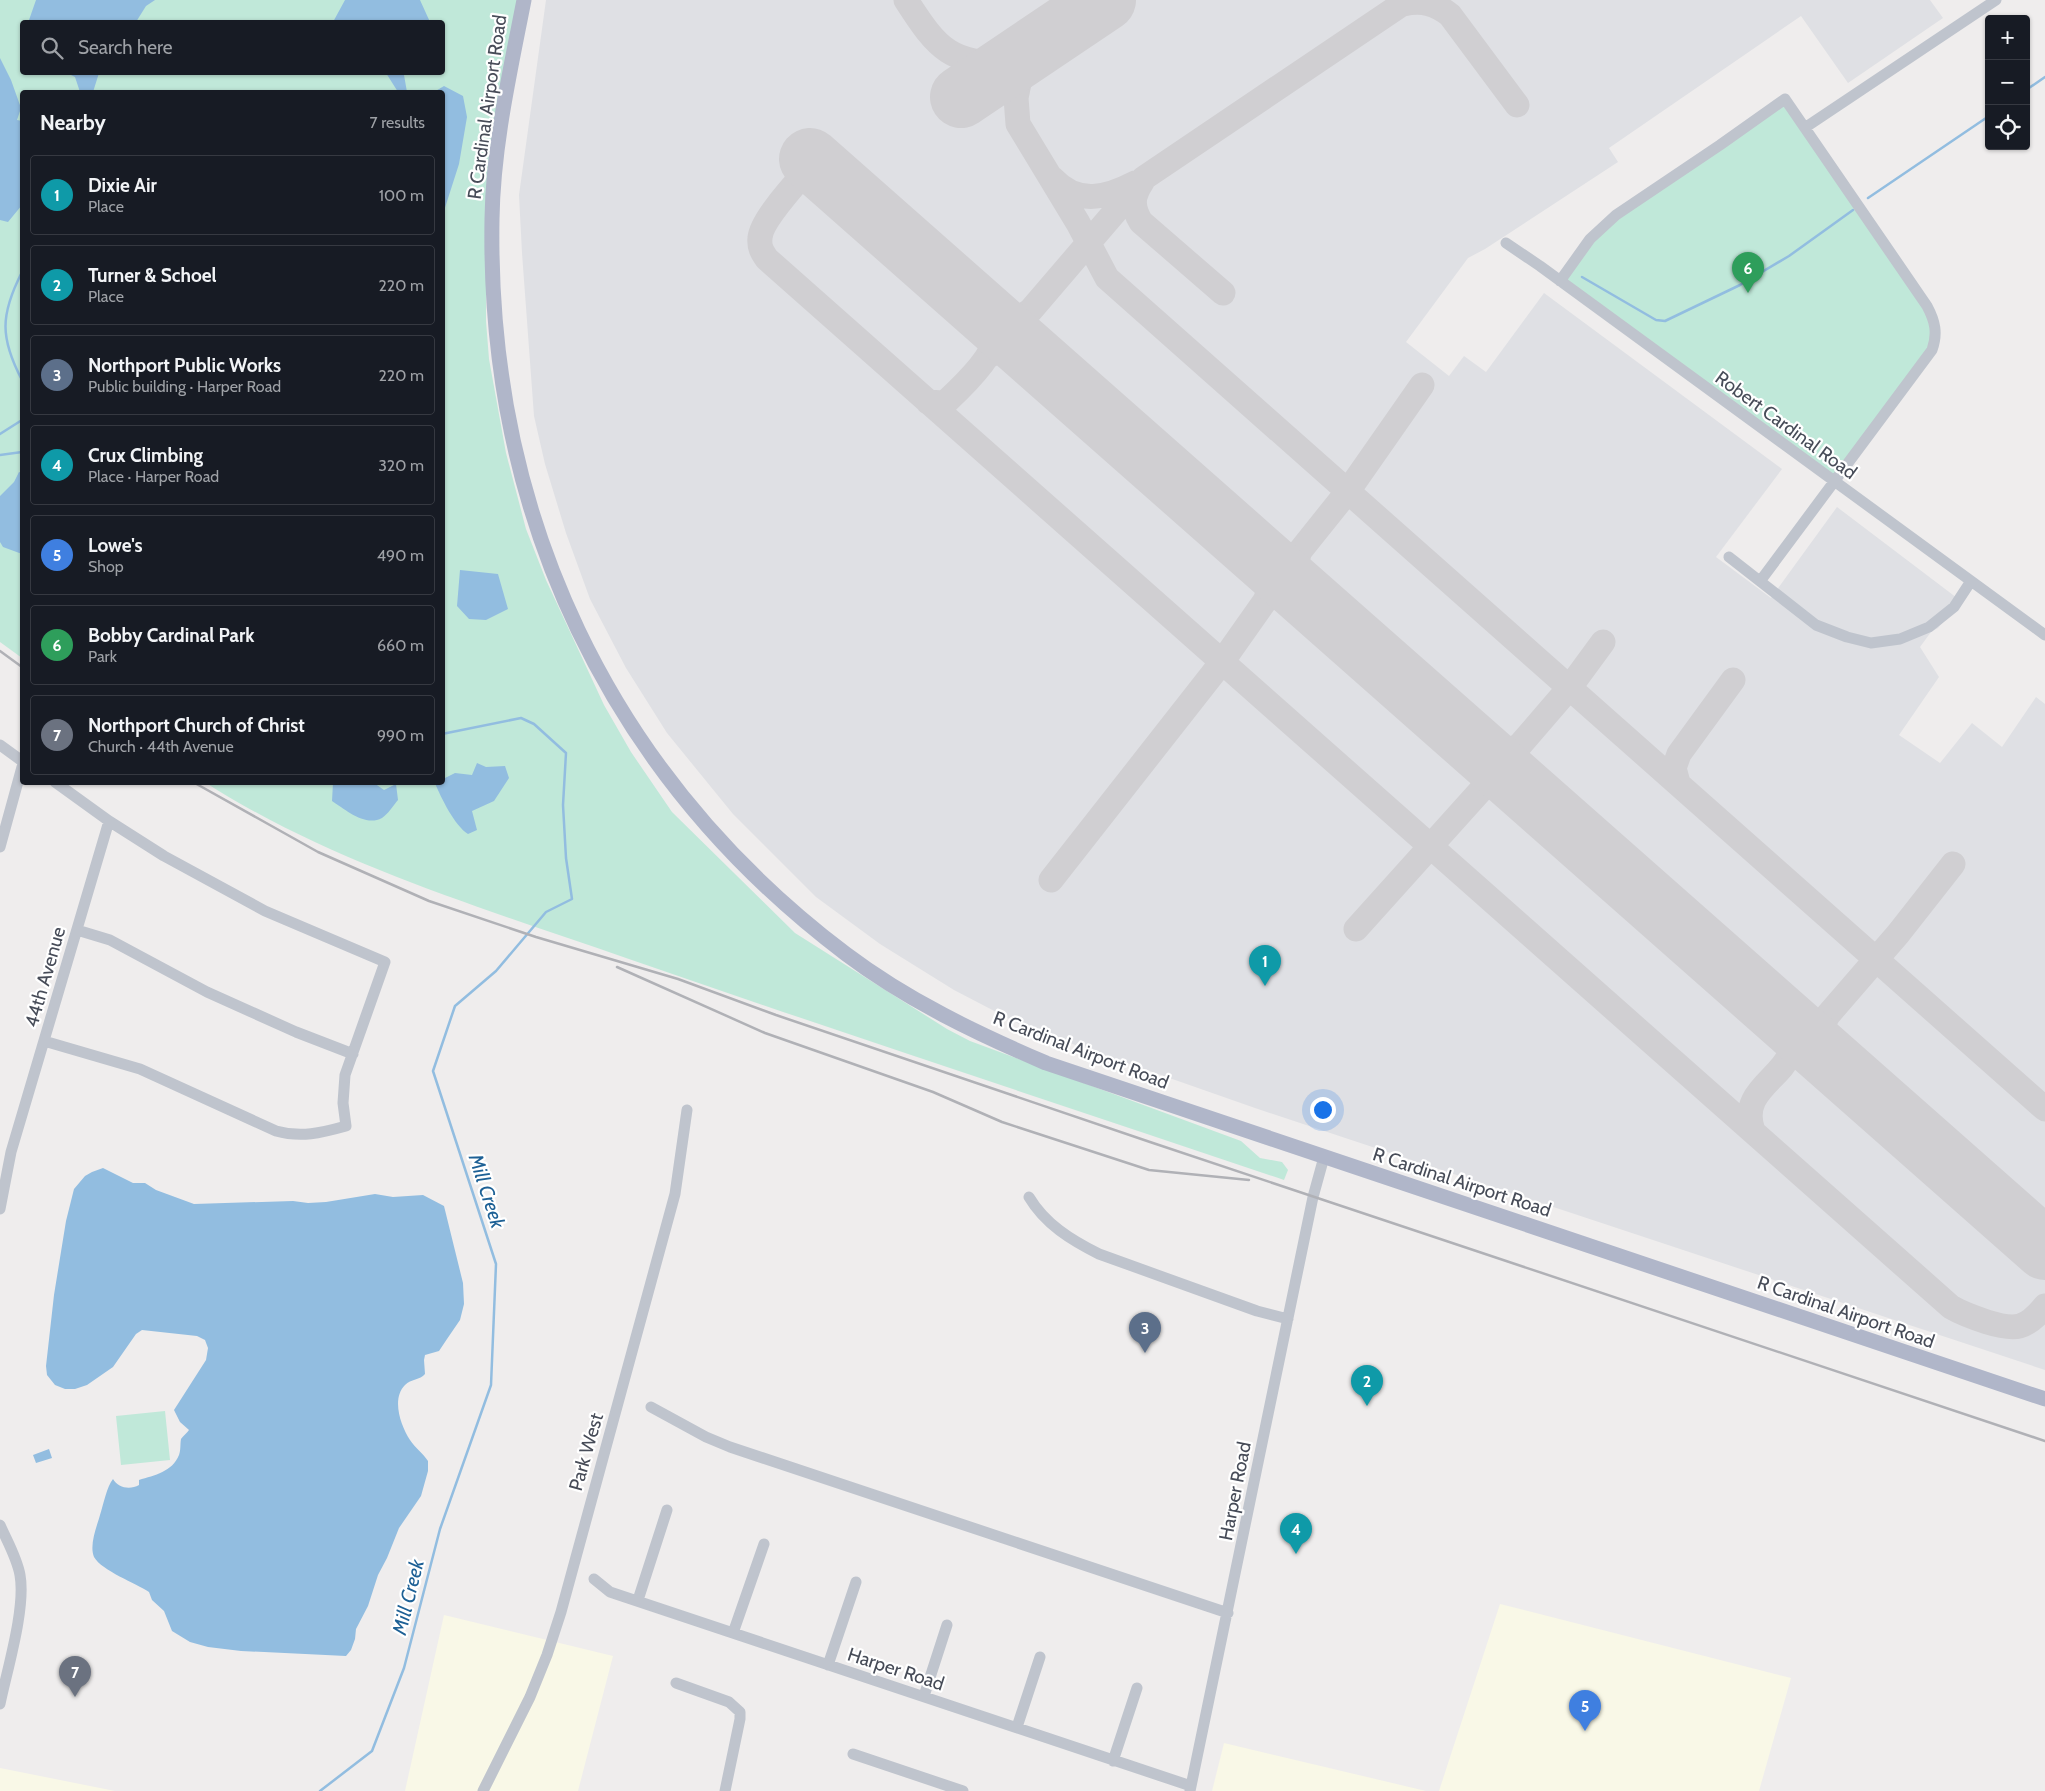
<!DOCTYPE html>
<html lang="en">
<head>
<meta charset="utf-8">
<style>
  :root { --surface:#171b24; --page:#20242c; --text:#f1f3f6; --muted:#9ea1a6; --line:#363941; --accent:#99a8e1 }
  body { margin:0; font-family:Cabin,sans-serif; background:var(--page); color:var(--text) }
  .controls { position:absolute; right:15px; top:15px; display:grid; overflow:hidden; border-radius:5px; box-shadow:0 1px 4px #0004 }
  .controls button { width:45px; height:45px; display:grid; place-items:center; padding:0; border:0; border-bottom:1px solid var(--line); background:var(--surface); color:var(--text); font:25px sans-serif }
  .you { position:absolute; left:1322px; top:1109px; width:18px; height:18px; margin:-12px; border:4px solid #fff; border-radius:50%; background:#1a73e8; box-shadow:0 0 0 8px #1a73e833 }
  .badge { display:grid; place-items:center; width:32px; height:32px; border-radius:50%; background:var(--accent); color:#fff; font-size:16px; font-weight:700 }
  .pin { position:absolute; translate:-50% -41px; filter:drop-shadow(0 1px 2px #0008) }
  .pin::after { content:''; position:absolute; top:26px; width:18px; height:15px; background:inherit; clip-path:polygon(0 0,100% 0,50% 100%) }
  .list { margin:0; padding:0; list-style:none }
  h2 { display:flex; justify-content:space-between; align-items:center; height:65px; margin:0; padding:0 20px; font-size:21px }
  h2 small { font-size:16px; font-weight:400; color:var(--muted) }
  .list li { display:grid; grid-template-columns:32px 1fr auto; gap:15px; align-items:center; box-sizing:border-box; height:80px; margin:0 10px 10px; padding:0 10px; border:1px solid var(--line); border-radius:5px }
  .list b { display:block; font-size:19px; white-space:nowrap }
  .list p { margin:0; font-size:16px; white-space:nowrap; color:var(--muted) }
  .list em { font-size:16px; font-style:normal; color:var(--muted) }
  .icon { flex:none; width:28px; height:28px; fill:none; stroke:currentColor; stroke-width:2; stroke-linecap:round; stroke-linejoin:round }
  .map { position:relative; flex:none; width:2045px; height:1791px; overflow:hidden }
  .search { position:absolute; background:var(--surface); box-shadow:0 1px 4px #0004; left:20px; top:20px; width:425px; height:55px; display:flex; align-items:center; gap:12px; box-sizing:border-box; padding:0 18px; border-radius:5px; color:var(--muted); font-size:19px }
  .panel { position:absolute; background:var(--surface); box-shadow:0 1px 4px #0004; left:20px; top:90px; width:425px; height:695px; border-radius:5px }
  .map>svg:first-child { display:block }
  .commercial { fill:#f9f8e7 }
  .airport { fill:#dfe0e4 }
  .green { fill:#c0e8d9; fill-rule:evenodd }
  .water { fill:#92bde0 }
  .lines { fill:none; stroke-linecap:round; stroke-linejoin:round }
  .stream { stroke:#92bde0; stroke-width:2.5 }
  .taxiway { stroke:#d0cfd2; stroke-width:25 }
  .runway { stroke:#d0cfd2; stroke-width:62 }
  .minor { stroke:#bfc4cd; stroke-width:11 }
  .major { stroke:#b0b6c9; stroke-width:15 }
  .rail { stroke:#b0b1b6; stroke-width:2.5 }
  .labels { text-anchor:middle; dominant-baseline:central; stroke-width:4.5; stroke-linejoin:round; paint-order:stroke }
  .street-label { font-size:19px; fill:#474c58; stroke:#fff }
  .water-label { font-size:20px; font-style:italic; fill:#1d6095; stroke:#fff }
</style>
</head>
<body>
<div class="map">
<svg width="2045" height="1791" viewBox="0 0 2045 1791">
  <rect width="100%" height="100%" fill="#efeded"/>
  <path class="commercial" d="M1500 1604 1791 1678 1759 1791H1439Z
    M444 1615 613 1656 578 1791H405Z
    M1224 1743 1426 1791H1212Z
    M0 1768 115 1791H0Z"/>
  <path class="airport" d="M546 0H1930L1943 18 1848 83 1801 16 1609 148 1618 162 1485 249 1468 258 1406 342 1449 376 1464 356 1486 372 1544 293 1782 469 1716 557 1771 598 1837 507 1961 601 1938 628 1931 632 1920 647 1939 677 1899 735 1940 763 1972 723 2002 747 2036 697 2045 704V1370L1255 1108 1027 1028 954 990 880 944 816 897 733 814 667 733 626 668 590 599 566 533 545 464 534 416 522 253 519 195Z"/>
  <path class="green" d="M0 0H519L486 233V321L489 359 506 453 526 529 546 580 604 705 631 752 672 812 795 933 947 1029 970 1041 1241 1141 1260 1158 1282 1162 1288 1170 1284 1180C1065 1106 845 1034 626 958 484 908 335 865 206 783L442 782V92H22V658L0 642ZM22 22H442V72H22Z
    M1785 99 1927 306 1936 339 1834 481 1560 281 1590 239Z
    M165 1411 170 1460 121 1465 116 1416Z"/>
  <path class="water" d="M36 0H155L146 6 136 22H31L29 20Z
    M345 0H420L430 22H333Z
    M0 58 11 80 21 108 17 120 22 121V205L8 222 0 220Z
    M67 73H99L93 92H80L75 77Z
    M386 73H407L404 75 407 92H398Z
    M444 86 463 96 467 117 459 164 443 214 442 92H434Z
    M19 472 22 473V554L3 547 0 542V496L14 482Z
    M460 570 498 574 508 609 486 620 469 619 457 606Z
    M477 763 486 767 505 766 509 778 494 801 472 811 477 830 468 834C455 826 441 798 435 783L442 782 443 779 455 773 472 775Z
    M333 783H374L384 790 396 784 398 800C393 806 388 814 382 818 365 827 346 810 332 801Z
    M103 1168 133 1183H145L156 1190 194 1204 293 1201 308 1203 326 1202 375 1194 393 1197 423 1195 444 1206 463 1283 464 1304 460 1320 447 1339 439 1351 425 1355 424 1360 425 1374C420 1380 411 1379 405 1385 391 1399 401 1426 410 1440 415 1448 423 1453 428 1461V1471L421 1496 399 1528 387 1558 378 1575 368 1606 356 1629 355 1639 351 1650 346 1656 241 1651 208 1647 190 1642 172 1631 164 1611 152 1600 149 1592C136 1583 102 1571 94 1557 89 1545 97 1526 100 1515 103 1506 107 1486 113 1479 118 1488 130 1490 139 1485V1480C155 1475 172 1472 179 1455 181 1450 180 1444 181 1439 183 1436 187 1433 189 1430L180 1422 174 1410 206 1360 208 1348 205 1340 197 1336 142 1330 136 1334 113 1367 87 1385 75 1389H65L55 1385 47 1375 46 1366 54 1295 66 1221 74 1189 85 1176 92 1172Z
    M49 1449 52 1458 36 1463 33 1455Z"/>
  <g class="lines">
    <path class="stream" d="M2026 90 2045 77
      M1868 198 1989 116
      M22 272C0 315 0 338 22 380
      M1582 277 1656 320 1665 321 1740 285 1789 256 1853 210
      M0 434 22 420
      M0 455 22 452
      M320 1791 372 1751 404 1668 440 1529 491 1385 496 1264 433 1071 455 1006 496 971 546 912 572 899 566 858 563 805 566 753 534 724 521 718 442 734"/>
    <path class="taxiway" d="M906 0C938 50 951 65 1012 63
      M1403 4C1422 0 1435 3 1450 15L1517 105
      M1044 41 1026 66 1019 83 1016 98 1018 124 1078 223 1107 278 2045 1109
      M814 162C801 178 761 219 760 238 759 247 762 252 767 259L1951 1307C1963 1314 1975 1318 1987 1322 2016 1331 2026 1329 2045 1306
      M1053 179C1078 206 1108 197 1135 183
      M1142 182C1132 197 1132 207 1141 222L1223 293
      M989 317C1006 323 1016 321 1031 310L1144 178 1408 0
      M987 357C1004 345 1013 346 1032 355
      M928 402 942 403 947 401C962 387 992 358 995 339 997 330 993 324 989 317
      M1308 598C1295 580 1292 573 1300 551L1348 491 1422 385
      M1477 748C1494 755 1505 755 1520 745L1570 687 1603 642
      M1678 783 1674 768 1679 754 1733 680
      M1051 880 1222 662 1265 601C1273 583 1271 572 1260 557
      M1356 929 1482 789C1494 782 1506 782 1519 785
      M1828 1058C1819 1042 1819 1031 1828 1015L1898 934 1953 864
      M1753 1131C1734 1079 1815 1074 1786 1020"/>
    <path class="runway" d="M961 97 1105 0
      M810 159 2045 1249"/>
    <path class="minor" d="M1806 127 1996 0
      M1506 243 1540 266 2045 635
      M1560 281 1590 239 1616 215 1720 145 1785 99 1927 306C1935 321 1938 333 1932 350L1761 580
      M1729 557 1816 625 1847 637 1871 643 1900 639 1929 627 1954 607 1971 581
      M0 745 22 761
      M0 847 22 767
      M77 930 110 940 207 992 296 1032 353 1054
      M44 1041 140 1069 276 1131C301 1138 321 1133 346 1126L343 1103 345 1075 385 962 265 911 164 856 109 821
      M1029 1197C1045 1224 1071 1240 1099 1254L1257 1311 1288 1319
      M0 1209 11 1152 109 821 55 782
      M651 1407 706 1437 730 1447 1228 1613
      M0 1525C7 1541 17 1558 20 1575 26 1608 7 1670 0 1704
      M594 1579 610 1592 1191 1786
      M638 1600 667 1510
      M733 1633 764 1544
      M828 1665 856 1582
      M676 1683 729 1702 740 1712V1719L725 1791
      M924 1696 947 1625
      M1017 1727 1040 1657
      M853 1754 963 1791
      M1113 1761 1137 1688
      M483 1791 530 1697 547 1655 561 1612 675 1194 687 1110
      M1190 1791 1313 1197 1324 1157"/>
    <path class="major" d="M524 0C510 72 493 146 492 219 487 515 609 775 846 954 907 1000 976 1033 1046 1063L2045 1399"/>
    <path class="rail" d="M0 651 22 667
      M193 782 318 852 429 901 536 937 678 979 776 1015 1150 1142 2045 1441
      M617 967 765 1033 933 1092 1002 1122 1149 1170 1249 1180"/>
  </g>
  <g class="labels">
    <g class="street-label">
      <text transform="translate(487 107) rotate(-82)">R Cardinal Airport Road</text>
      <text transform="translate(1786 425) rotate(36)">Robert Cardinal Road</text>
      <text transform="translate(45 977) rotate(-74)">44th Avenue</text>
      <text transform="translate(1081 1050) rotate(21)">R Cardinal Airport Road</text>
      <text transform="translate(1462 1182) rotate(18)">R Cardinal Airport Road</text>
      <text transform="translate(1846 1312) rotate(19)">R Cardinal Airport Road</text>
      <text transform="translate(586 1452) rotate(-74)">Park West</text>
      <text transform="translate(1235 1491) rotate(-79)">Harper Road</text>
      <text transform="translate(896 1669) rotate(18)">Harper Road</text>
    </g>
    <g class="water-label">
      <text transform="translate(487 1191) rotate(72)">Mill Creek</text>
      <text transform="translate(408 1597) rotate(-76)">Mill Creek</text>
    </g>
  </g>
</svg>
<div class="controls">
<button>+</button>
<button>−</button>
<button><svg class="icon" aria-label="locate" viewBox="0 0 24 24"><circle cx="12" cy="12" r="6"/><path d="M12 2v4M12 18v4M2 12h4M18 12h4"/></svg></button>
</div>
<div class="you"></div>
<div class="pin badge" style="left:1265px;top:986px;background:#0f9aa8">1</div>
<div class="pin badge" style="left:1367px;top:1406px;background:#0f9aa8">2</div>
<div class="pin badge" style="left:1145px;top:1353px;background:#5c6f8a">3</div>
<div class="pin badge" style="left:1296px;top:1554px;background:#0f9aa8">4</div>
<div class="pin badge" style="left:1585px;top:1731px;background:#3f7fe0">5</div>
<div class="pin badge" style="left:1748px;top:293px;background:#2e9e5b">6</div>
<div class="pin badge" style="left:75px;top:1697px;background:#6b7280">7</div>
<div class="search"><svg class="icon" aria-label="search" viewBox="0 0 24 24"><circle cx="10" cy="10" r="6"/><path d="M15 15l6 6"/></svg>Search here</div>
<section class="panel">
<h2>Nearby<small>7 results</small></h2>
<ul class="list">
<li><span class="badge" style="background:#0f9aa8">1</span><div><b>Dixie Air</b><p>Place</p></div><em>100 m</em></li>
<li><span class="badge" style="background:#0f9aa8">2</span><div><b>Turner &amp; Schoel</b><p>Place</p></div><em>220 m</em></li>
<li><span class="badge" style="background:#5c6f8a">3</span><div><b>Northport Public Works</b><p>Public building · Harper Road</p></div><em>220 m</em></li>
<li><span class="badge" style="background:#0f9aa8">4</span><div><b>Crux Climbing</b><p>Place · Harper Road</p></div><em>320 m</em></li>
<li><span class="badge" style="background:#3f7fe0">5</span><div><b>Lowe's</b><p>Shop</p></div><em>490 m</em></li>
<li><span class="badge" style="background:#2e9e5b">6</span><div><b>Bobby Cardinal Park</b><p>Park</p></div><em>660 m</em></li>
<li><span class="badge" style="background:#6b7280">7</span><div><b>Northport Church of Christ</b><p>Church · 44th Avenue</p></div><em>990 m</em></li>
</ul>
</section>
</div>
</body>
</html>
